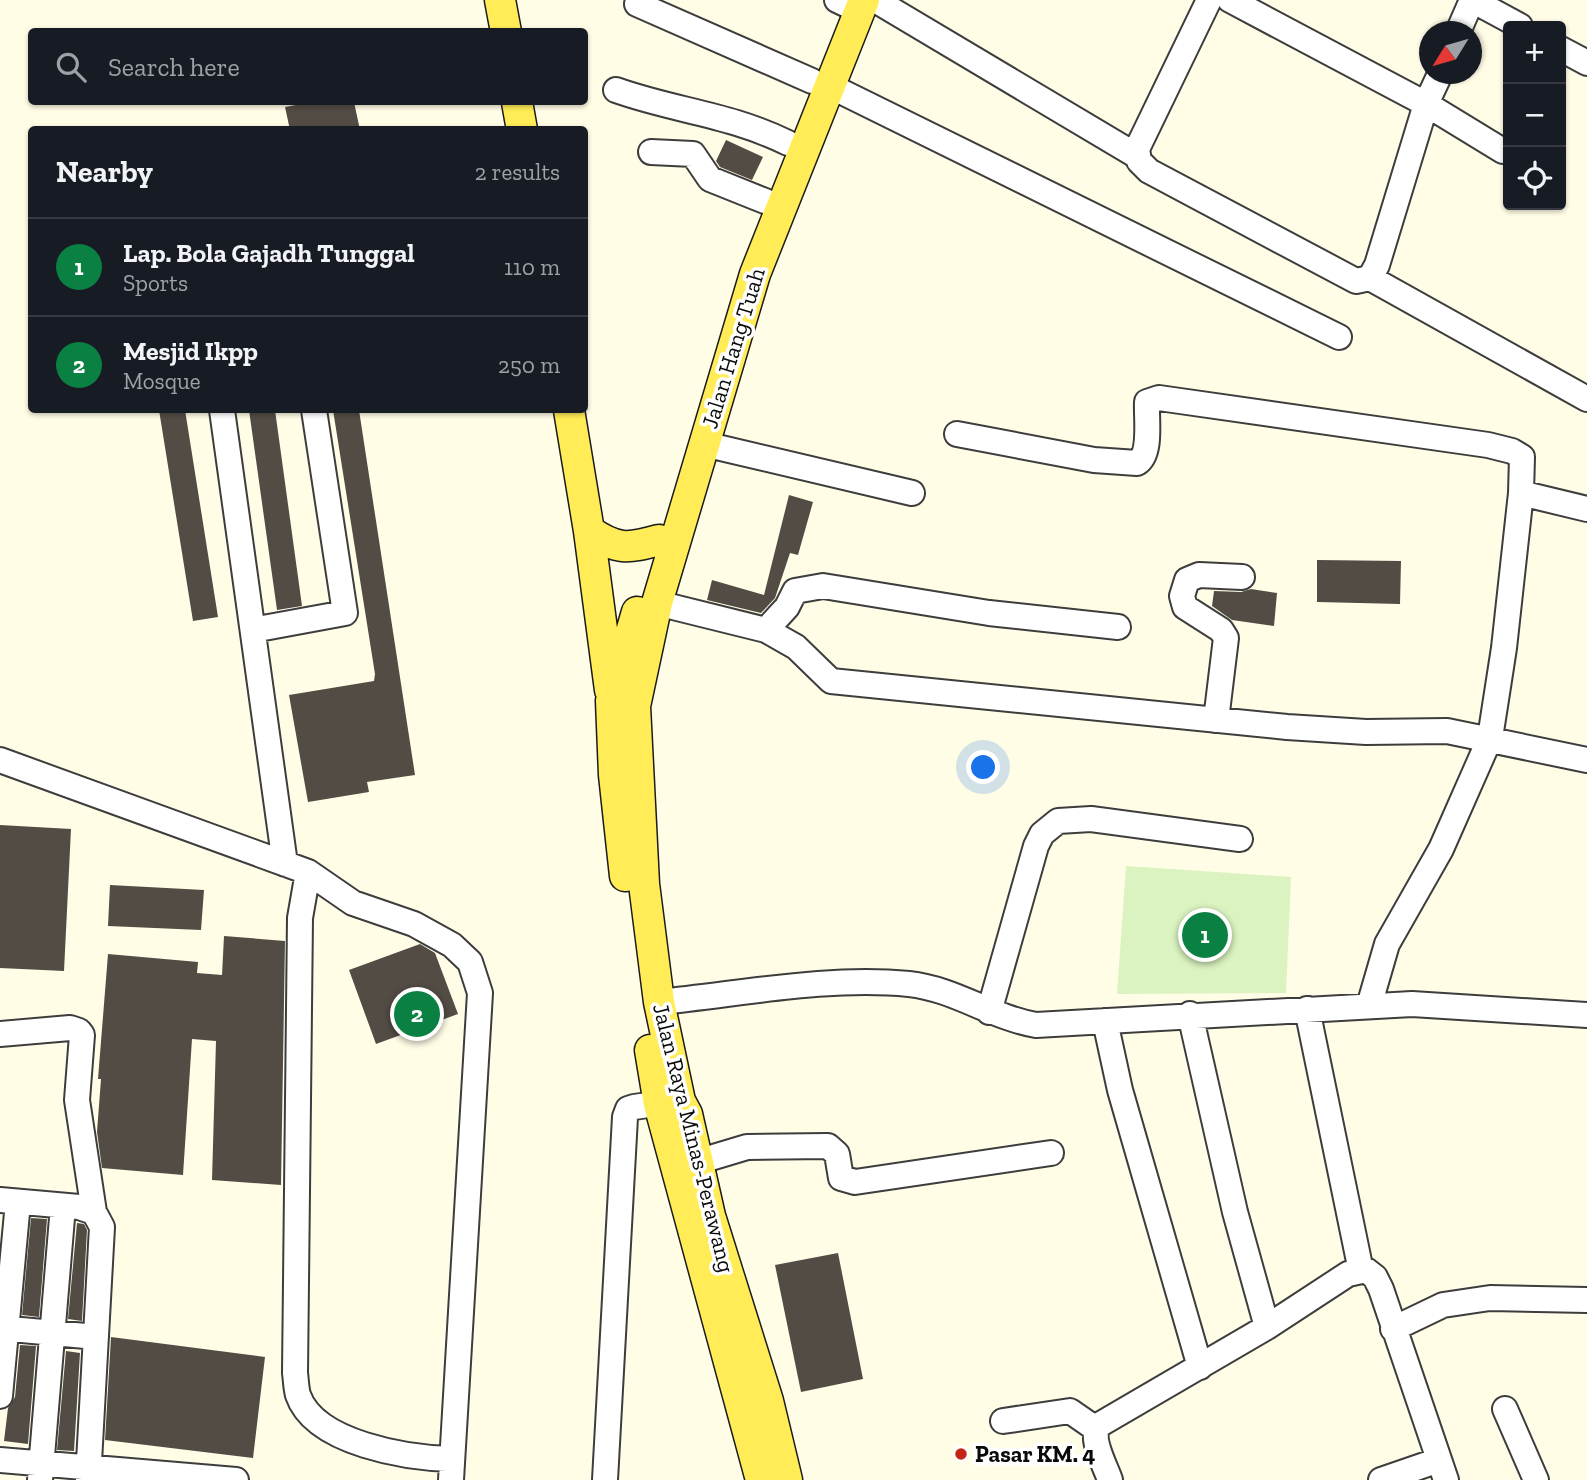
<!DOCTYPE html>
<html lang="en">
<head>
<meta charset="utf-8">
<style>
  :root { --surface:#171b24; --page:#20242c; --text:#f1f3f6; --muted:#9ea1a6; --line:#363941; --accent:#0b8043 }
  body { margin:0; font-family:"Zilla Slab",serif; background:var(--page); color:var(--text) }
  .controls { position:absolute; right:21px; top:21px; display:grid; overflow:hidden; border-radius:7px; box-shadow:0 2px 5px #0004 }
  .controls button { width:63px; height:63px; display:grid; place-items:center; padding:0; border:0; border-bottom:2px solid var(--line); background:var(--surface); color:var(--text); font:35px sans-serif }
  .compass { position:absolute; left:1419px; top:21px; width:63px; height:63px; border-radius:50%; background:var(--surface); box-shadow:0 2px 5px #0004; rotate:233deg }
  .you { position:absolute; left:984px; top:768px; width:24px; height:24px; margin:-18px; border:5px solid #fff; border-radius:50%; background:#1a73e8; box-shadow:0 0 0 10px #1a73e833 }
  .badge { display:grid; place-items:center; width:46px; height:46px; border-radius:50%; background:var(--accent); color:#fff; font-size:23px; font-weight:700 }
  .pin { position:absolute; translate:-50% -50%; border:4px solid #fff; box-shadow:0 2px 7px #0006 }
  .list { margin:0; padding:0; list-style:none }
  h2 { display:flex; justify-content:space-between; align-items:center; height:91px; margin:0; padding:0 28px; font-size:30px }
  h2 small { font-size:23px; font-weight:400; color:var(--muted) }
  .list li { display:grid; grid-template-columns:46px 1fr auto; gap:21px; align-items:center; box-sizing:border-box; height:98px; padding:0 28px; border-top:2px solid var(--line) }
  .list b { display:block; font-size:26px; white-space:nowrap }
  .list p { margin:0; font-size:23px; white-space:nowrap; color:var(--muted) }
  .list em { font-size:23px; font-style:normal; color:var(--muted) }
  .icon { flex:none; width:38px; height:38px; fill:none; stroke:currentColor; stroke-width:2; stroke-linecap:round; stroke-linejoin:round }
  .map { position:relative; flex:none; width:1587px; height:1480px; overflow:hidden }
  .search { position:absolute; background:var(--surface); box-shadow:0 2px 5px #0004; left:28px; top:28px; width:560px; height:77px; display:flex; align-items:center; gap:18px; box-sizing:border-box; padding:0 24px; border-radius:7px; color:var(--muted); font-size:26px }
  .panel { position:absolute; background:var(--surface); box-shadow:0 2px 5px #0004; left:28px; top:126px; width:560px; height:287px; border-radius:7px }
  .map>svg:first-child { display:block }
  .pitch { fill:#daf3c0 }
  .building { fill:#534c45 }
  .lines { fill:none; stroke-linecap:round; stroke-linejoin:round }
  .minor-casing { stroke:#3d3d3d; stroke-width:28 }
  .major-casing { stroke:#1b1b1b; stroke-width:33 }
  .minor { stroke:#fff; stroke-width:24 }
  .major { stroke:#ffec56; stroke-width:30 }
  .poi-dot { fill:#c52517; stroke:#fff; stroke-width:2.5 }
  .labels { text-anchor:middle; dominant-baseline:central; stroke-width:7; stroke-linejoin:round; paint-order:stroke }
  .street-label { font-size:23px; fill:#0a0a0a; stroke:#fff }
  .poi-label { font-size:23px; font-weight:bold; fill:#0a0a0a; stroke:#fff; text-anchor:start }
</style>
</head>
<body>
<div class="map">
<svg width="1587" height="1480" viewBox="0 0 1587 1480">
  <rect width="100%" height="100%" fill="#fffde6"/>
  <path class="pitch" d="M1126 866 1291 877 1286 993 1117 994Z"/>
  <path class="building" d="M312 102H354L360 130H290L285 107Z
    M726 140 763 157 752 180 720 167 716 161Z
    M159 410H185L218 617 193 621Z
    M249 410H275L302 606 277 610Z
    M333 410H359L415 775 367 782 369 792 308 802 289 695 374 681 375 674Z
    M789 495 813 502 798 555 790 553 775 598 761 613 707 600 712 580 764 595Z
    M1317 560 1401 561 1400 604 1317 602Z
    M1251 589 1277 593 1274 626 1232 620 1212 606 1214 591 1241 592Z
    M0 825 71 829 64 971 0 968Z
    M110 885 204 890 201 930 108 926Z
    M224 936 285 941 281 1185 212 1180 216 1041 192 1039 183 1175 102 1168 97 1132 101 1079H98L108 954 198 962 197 973 222 975Z
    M420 944 435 953 458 1014 376 1044 349 970Z
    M31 1218 47 1219 39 1317 22 1315Z
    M77 1223 84 1224 87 1230 82 1321 68 1319Z
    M838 1253 863 1379 801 1392 775 1265Z
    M111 1337 265 1357 253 1458 105 1440Z
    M20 1345 36 1346 28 1444 4 1441 8 1408 15 1397Z
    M66 1351 80 1353 74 1451 57 1450Z"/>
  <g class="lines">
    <g class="minor-casing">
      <path id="minor" d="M837 0 860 11
        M875 0 1137 156
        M1209 0 1137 149 1139 161 1149 171 1356 281 1370 278 1377 265 1426 104 1440 74
        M1230 0 1426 104 1503 151
        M637 4 812 81
        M1458 32 1472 0 1520 26
        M1561 49 1587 63
        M828 85 1339 337
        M616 90C675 111 729 114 788 143
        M651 152 693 154 710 179 765 201
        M1370 278 1587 399
        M222 410 285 864
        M957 434 1094 460 1137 463C1152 454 1146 418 1147 402L1159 398 1488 445 1512 451 1522 457 1521 493 1504 648 1490 738 1441 849 1387 944 1369 1006
        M704 444 912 493
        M1521 493 1587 509
        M657 603 766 630 796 647 831 681 1287 727 1366 732 1447 731 1587 760
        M253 630 345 613 314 410
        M766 630 787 607 795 591 823 586 989 613 1118 627
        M1216 720 1226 638 1221 630 1185 607 1182 596 1187 580 1199 575 1242 577
        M0 760 308 872 353 903 414 924 452 945 470 962 480 993 451 1480
        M308 872 300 918 295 1373C296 1380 296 1388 298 1395 315 1444 408 1458 452 1459
        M659 1002C741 994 827 976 909 984 955 989 991 1017 1036 1025L1412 1004 1587 1015
        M1307 1009 1361 1271
        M989 1012 1036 846 1042 834 1058 821 1091 819 1240 839
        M1190 1014 1235 1212 1267 1327
        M1105 1021 1120 1090 1200 1367
        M0 1034 70 1028 79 1031 82 1035 77 1100 94 1212
        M697 1162 747 1147 828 1146 837 1154 841 1178 855 1182 1051 1153
        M0 1200 79 1207 94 1212 102 1227 88 1480
        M0 1328 96 1337
        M1393 1329 1443 1305 1490 1298 1587 1300
        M0 1396 18 1202
        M1505 1409 1536 1480
        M1003 1421 1070 1411 1096 1429
        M0 1460 236 1480
        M40 1480 63 1206
        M605 1480 625 1117 628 1109 634 1107 676 1101
        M1110 1480C1105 1465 1089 1438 1099 1425L1267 1327 1348 1274 1366 1270 1375 1277 1381 1289 1446 1480
        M1381 1480 1439 1460"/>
    </g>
    <g class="major-casing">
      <path id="major" d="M500 0 506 32
        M517 102 522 130
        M569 410 589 531 610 690
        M589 531C617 550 627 549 659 540
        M625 876 614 775 611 701 637 612
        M650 1050 659 1104 761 1480
        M787 1480 768 1401 710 1216 687 1114 680 1101 659 1002 644 884 635 706 657 603 755 274 864 0"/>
    </g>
    <use href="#minor" class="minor"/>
    <use href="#major" class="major"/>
  </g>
  <circle class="poi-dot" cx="961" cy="1454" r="7"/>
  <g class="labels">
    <g class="street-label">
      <text transform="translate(733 348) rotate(-73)">Jalan Hang Tuah</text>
      <text transform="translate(694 1138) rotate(76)">Jalan Raya Minas-Perawang</text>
    </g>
    <g class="poi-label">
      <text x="975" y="1454">Pasar KM. 4</text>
    </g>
  </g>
</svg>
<div class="controls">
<button>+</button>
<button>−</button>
<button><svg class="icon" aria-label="locate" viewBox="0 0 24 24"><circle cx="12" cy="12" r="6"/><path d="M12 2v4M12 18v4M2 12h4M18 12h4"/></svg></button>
</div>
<svg class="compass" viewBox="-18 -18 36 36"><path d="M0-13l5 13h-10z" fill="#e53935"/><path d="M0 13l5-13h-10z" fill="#9ea1a6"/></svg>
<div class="you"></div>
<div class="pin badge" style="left:1205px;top:935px">1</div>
<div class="pin badge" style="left:417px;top:1014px">2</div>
<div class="search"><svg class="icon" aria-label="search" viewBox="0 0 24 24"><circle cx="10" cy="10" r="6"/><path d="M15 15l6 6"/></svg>Search here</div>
<section class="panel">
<h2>Nearby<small>2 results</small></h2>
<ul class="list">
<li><span class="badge">1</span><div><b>Lap. Bola Gajadh Tunggal</b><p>Sports</p></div><em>110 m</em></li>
<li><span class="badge">2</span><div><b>Mesjid Ikpp</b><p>Mosque</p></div><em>250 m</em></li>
</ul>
</section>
</div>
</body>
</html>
